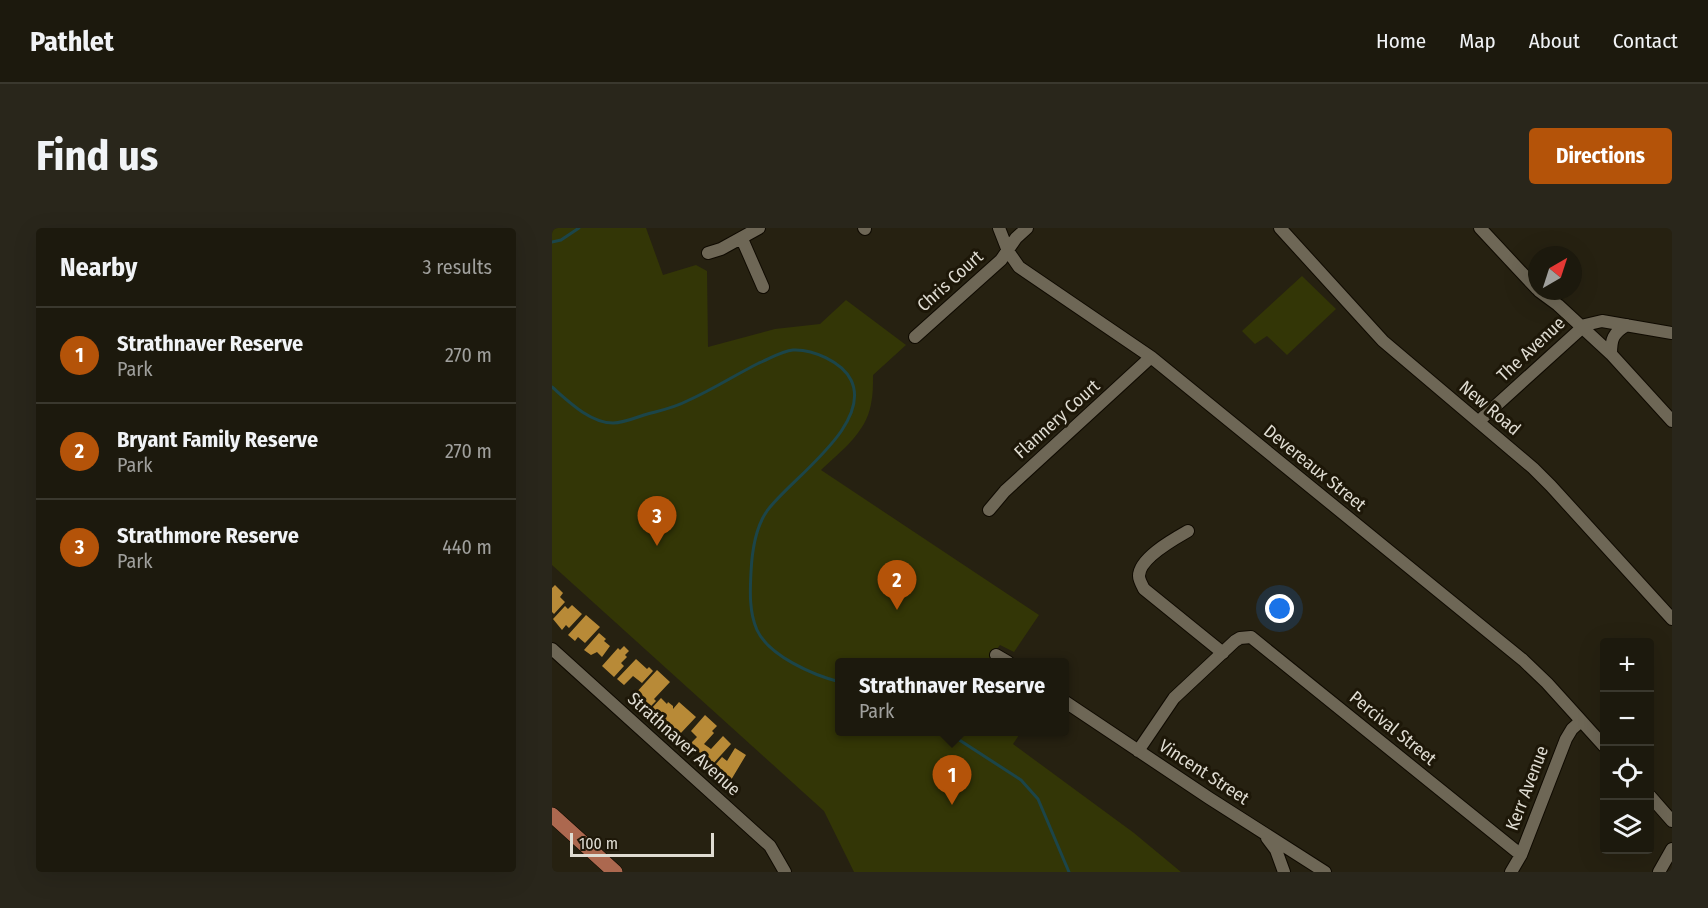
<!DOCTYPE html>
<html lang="en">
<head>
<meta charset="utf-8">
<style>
  :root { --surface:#1c190d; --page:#29261b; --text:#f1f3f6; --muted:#a0a09d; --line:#3a382e; --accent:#b45309 }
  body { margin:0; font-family:"Fira Sans Condensed",sans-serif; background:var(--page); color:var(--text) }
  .controls { position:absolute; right:18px; bottom:18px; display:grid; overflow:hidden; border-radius:6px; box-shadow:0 6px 24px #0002 }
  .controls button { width:54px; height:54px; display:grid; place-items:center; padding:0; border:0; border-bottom:2px solid var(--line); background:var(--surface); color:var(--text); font:30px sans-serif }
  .compass { position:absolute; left:976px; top:18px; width:54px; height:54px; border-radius:50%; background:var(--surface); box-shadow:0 6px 24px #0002; rotate:39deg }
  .scale { position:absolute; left:18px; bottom:15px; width:144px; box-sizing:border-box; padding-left:6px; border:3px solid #dfdcd2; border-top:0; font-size:16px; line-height:21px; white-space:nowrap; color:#dfdcd2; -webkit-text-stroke:4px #1d1708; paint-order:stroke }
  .you { position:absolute; left:728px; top:381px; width:21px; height:21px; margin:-15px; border:4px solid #fff; border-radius:50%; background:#1a73e8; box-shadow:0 0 0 9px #1a73e833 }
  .badge { display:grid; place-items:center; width:39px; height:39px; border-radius:50%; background:var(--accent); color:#fff; font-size:20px; font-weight:700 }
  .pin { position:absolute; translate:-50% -50px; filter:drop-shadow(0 2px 3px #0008) }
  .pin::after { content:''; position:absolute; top:32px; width:21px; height:18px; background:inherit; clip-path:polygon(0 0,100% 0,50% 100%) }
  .popup { position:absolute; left:283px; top:430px; width:234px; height:78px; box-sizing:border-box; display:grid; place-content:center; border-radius:6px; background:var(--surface); filter:drop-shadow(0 2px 4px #0005); font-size:20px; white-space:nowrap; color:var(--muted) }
  .popup b { font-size:22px; color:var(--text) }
  .popup::after { content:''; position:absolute; left:50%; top:100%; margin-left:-12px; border:12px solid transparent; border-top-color:var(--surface) }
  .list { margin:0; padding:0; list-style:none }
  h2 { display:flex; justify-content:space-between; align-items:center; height:78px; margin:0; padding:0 24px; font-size:26px }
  h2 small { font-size:20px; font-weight:400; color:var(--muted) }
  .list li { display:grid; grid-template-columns:39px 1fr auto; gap:18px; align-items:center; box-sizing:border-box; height:96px; padding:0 24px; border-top:2px solid var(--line) }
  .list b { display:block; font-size:22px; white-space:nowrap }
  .list p { margin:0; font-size:20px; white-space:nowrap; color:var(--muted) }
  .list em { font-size:20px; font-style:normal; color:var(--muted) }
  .icon { flex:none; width:33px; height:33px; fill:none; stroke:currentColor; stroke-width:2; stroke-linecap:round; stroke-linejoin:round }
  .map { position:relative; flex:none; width:1120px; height:644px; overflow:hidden; border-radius:6px }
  header { display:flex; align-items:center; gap:36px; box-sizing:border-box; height:84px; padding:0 30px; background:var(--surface); border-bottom:2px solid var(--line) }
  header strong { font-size:28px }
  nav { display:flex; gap:33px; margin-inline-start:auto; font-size:21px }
  .intro { display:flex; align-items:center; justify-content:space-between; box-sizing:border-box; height:144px; padding:0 36px }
  h1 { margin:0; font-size:42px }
  .button { padding:15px 27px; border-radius:6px; background:var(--accent); color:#fff; font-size:21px; font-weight:700 }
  main { display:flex; gap:36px; padding:0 36px }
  aside { flex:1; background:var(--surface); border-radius:6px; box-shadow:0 6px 24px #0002 }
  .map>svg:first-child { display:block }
  .green { fill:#333606 }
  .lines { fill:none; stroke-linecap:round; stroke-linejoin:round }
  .stream { stroke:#1c4549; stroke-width:3 }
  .building { fill:#b88a37 }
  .minor-casing { stroke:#0f0a01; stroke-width:14 }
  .major-casing { stroke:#0f0a01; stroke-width:16 }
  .minor { stroke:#6e6756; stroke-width:12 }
  .major { stroke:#ac684f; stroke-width:15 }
  .labels { text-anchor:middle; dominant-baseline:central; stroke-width:6; stroke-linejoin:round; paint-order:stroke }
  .street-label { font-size:18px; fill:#dfdcd2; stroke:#1d1708 }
</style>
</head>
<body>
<header>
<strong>Pathlet</strong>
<nav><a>Home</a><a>Map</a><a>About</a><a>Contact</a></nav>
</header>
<div class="intro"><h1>Find us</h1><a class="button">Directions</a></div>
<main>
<aside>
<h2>Nearby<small>3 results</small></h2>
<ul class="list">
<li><span class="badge">1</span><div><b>Strathnaver Reserve</b><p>Park</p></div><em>270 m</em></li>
<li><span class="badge">2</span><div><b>Bryant Family Reserve</b><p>Park</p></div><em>270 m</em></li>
<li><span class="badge">3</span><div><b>Strathmore Reserve</b><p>Park</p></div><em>440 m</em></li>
</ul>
</aside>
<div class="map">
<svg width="1120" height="644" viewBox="0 0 1120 644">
  <rect width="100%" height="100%" fill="#262111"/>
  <path class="green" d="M0 0H94L111 47 144 37 155 43 156 119 223 101 268 96 294 72 354 117 321 147C321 157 321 167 319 176 314 205 289 223 269 242L487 387 462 424 448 417 435 434H288V504H469L461 516 582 605 629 644H302L272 583 0 337Z
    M750 48 784 81 735 127 715 108 703 116 690 103Z"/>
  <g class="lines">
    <path class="stream" d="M0 14 9 12 27 0
      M0 159C16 173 38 195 61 195 71 195 83 190 92 187 106 183 122 180 135 173 160 162 183 147 207 135 217 131 230 123 241 122 261 121 290 134 299 152 321 197 237 252 215 283 203 300 200 323 199 344 198 363 197 384 205 402 217 428 261 447 288 454
      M395 504 469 552 486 571 517 644"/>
  </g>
  <path class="building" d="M3 357 11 365 8 369 13 374 2 386 0 384V360Z
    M20 377 30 386 17 400 14 397 10 402 1 391 13 378 16 381Z
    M34 387 48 399 33 415 26 409 23 413 16 407Z
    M47 405 54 411 52 413 58 418 50 429 45 424 39 427 32 422Z
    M72 418 77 423 73 427 75 429 69 435 72 438 62 449 50 438 66 420 68 422Z
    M84 431 95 441 97 439 101 443 90 455 81 448 72 457 65 451Z
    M105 442 118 454 102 471 104 473 97 480 82 467Z
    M109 470 115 476 116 474 121 478V481L127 474 144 489 128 506 119 499 118 501 114 497 116 495 99 481Z
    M153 487 165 498 160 503 162 505 152 516 159 521 171 508 179 516 160 537 155 532 154 530 138 516 145 509 139 503Z
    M183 520 194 527 179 552 166 545 169 541 164 536 170 529 175 533Z"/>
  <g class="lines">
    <g class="minor-casing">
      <path id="minor" d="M312 0 313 1
        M447 0 456 23 467 39 599 129 971 432 995 455 1052 518
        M728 0 831 113 981 240 999 258 1120 391
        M928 0 985 61
        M190 11 211 59
        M156 25 169 21 207 0
        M987 63 1006 77 1059 126 1120 193
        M363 109 449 32 464 10 475 0
        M1059 126C1059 111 1061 105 1075 97
        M927 193 1033 97 1050 93 1120 105
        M437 282 453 263 599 129
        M636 303C622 311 587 330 587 348 587 352 590 357 592 361L671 425
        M0 421 218 618 233 644
        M444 427 456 434
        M512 473 657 570 773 644
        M586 523 622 470 683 413 688 410 699 409 969 627
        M1098 568 1120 593
        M715 610 724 622 732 644
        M959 644 969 627 1014 511 1020 501 1029 493
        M1107 644 1120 621"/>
    </g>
    <g class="major-casing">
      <path id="major" d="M0 587 63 644"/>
    </g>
    <use href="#minor" class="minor"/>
    <use href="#major" class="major"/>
  </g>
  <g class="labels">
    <g class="street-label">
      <text transform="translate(398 53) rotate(-42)">Chris Court</text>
      <text transform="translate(979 121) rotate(-43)">The Avenue</text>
      <text transform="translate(938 180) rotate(40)">New Road</text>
      <text transform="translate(505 191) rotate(-42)">Flannery Court</text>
      <text transform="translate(763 240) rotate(39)">Devereaux Street</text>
      <text transform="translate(841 500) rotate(39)">Percival Street</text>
      <text transform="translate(132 516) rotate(42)">Strathnaver Avenue</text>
      <text transform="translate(652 544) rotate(33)">Vincent Street</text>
      <text transform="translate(975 560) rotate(-69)">Kerr Avenue</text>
    </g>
  </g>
</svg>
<div class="controls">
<button>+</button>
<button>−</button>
<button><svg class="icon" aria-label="locate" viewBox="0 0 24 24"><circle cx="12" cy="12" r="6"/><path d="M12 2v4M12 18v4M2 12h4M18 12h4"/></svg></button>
<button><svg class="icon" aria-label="layers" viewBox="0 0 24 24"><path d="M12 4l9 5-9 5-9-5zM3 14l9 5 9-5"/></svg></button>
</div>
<svg class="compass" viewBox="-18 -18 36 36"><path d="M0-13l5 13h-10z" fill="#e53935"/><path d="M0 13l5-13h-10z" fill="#a0a09d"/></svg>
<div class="scale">100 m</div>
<div class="you"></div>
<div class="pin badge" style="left:400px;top:577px">1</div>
<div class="popup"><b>Strathnaver Reserve</b>Park</div>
<div class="pin badge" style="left:345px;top:382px">2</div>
<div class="pin badge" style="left:105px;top:318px">3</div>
</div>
</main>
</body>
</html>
